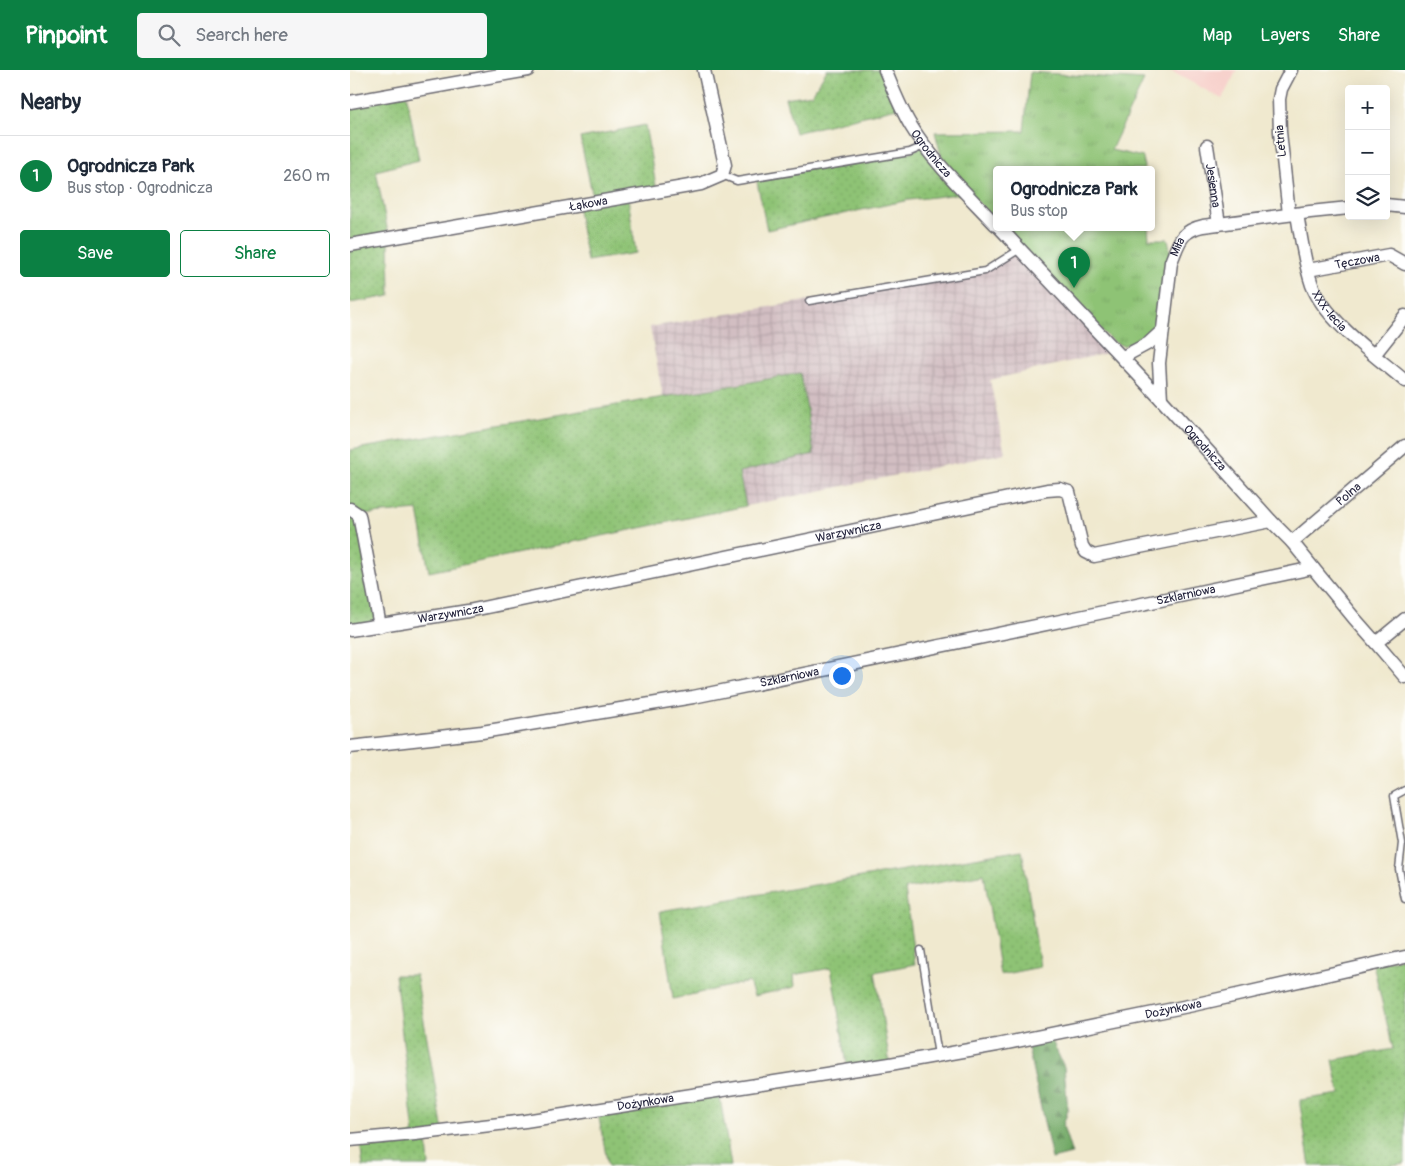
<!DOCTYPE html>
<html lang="en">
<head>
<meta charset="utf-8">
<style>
  :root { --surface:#fff; --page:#f6f6f7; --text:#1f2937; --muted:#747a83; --line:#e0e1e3; --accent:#0b8043 }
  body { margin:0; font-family:Pangolin,sans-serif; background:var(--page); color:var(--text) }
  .controls { position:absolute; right:15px; top:15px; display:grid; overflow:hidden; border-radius:5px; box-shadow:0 5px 20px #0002 }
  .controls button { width:45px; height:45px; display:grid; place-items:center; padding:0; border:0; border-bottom:1px solid var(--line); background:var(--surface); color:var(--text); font:25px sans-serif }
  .you { position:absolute; left:491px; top:605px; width:18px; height:18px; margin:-12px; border:4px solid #fff; border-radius:50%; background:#1a73e8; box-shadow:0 0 0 8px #1a73e833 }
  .badge { display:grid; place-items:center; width:32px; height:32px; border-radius:50%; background:var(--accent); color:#fff; font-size:16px; font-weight:700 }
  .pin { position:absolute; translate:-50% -41px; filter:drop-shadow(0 1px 2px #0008) }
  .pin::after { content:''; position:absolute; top:26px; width:18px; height:15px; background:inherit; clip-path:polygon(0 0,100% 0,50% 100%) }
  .popup { position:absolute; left:643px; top:96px; width:162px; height:65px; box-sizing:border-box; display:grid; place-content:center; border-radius:5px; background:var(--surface); filter:drop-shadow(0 1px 4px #0005); font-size:16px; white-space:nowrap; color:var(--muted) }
  .popup b { font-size:19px; color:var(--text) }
  .popup::after { content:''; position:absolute; left:50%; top:100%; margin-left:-10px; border:10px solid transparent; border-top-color:var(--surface) }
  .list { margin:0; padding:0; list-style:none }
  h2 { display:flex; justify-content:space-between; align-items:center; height:65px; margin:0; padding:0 20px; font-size:21px }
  h2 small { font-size:16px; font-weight:400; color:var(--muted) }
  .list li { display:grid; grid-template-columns:32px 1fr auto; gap:15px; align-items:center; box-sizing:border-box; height:80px; padding:0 20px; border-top:1px solid var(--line) }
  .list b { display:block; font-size:19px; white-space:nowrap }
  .list p { margin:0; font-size:16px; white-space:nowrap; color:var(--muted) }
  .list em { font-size:16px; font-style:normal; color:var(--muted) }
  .actions { display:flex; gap:10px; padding:15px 20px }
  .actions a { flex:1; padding:11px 0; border:1px solid var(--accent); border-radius:5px; text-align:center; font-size:18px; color:var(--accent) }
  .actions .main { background:var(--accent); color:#fff }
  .icon { flex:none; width:28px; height:28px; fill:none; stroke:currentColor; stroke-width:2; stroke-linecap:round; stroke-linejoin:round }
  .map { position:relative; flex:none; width:1055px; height:1096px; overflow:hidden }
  header { display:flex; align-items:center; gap:30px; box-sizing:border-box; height:70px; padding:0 25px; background:var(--accent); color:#fff }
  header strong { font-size:24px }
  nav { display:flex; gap:28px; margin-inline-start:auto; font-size:18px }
  .search { width:350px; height:45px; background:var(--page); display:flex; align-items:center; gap:12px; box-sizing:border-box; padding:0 18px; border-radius:5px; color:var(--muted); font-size:19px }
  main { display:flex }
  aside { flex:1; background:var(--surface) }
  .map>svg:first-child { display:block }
  .built { fill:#f7d0cb }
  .industrial { fill:url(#industrial-grid) }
  .grass { fill:url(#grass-dots); stroke:#587258 }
  .forest { fill:url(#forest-firs); stroke:#4a6650 }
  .park { fill:url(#park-tufts); stroke:#587258 }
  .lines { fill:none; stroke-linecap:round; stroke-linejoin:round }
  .service-casing { stroke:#6a686f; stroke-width:9 }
  .minor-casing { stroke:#6a686f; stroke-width:15 }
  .service { stroke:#fff; stroke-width:6 }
  .minor { stroke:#fff; stroke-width:12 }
  .labels { text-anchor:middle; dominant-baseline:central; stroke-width:4; stroke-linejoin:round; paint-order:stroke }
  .street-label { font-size:12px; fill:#22223b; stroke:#fdfcf7 }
</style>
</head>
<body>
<header>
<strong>Pinpoint</strong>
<div class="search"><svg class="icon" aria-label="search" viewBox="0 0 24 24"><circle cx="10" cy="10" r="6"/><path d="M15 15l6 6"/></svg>Search here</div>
<nav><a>Map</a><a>Layers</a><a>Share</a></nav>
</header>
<main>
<aside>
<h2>Nearby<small></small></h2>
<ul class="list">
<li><span class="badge">1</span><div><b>Ogrodnicza Park</b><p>Bus stop · Ogrodnicza</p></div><em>260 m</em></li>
</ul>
<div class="actions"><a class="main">Save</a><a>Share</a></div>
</aside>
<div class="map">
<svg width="1055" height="1096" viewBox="0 0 1055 1096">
  <defs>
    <pattern id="industrial-grid" width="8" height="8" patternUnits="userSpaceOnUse" patternTransform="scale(1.25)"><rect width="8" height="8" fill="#d2bec2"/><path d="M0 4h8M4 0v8" fill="none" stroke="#b4a3a8"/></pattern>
    <pattern id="grass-dots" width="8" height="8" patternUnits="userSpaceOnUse" patternTransform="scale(1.25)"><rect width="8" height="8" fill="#8ec375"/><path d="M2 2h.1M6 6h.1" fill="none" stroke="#7aa766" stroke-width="1.8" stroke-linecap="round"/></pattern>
    <pattern id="forest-firs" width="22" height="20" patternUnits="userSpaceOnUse" patternTransform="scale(1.25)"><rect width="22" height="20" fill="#72a966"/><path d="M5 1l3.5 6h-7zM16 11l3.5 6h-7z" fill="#5d8955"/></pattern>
    <pattern id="park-tufts" width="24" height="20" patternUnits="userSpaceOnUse" patternTransform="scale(1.25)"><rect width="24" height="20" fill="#8ec375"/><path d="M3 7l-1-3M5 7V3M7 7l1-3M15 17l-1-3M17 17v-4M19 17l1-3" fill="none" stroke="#7aa766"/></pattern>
  </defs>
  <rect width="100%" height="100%" fill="#fdfcf7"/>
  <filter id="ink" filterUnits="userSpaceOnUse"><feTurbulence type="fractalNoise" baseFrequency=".02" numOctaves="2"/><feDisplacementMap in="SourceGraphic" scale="10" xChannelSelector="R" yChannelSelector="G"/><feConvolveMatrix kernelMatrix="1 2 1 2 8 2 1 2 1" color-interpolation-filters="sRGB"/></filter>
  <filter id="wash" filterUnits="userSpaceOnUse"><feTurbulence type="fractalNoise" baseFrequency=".0096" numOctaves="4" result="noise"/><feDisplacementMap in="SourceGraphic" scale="20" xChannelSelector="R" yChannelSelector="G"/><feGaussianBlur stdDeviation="1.12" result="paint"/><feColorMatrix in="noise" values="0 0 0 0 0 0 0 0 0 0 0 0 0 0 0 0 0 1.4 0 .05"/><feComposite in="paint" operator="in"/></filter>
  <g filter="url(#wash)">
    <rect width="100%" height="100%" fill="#f0e9cf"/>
    <path class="built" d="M819 0H887L872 29Z"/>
    <path class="industrial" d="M670 179 766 281 640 310 655 383 396 436 389 402 464 384 453 313 449 303 313 327 300 257 635 201Z"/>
    <path class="grass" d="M477 0H535L551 37 445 63 435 28 462 24Z
      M56 22 69 90 26 101 39 168 40 226 0 233V32Z
      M295 55 307 121 278 127 286 183 237 191 227 135 244 132 230 68Z
      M574 76 617 123 559 130 417 160 406 107 560 82Z
      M450 303 456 334 464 384 389 402 396 436 79 502 68 440 10 445 30 556 0 560V380L391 314Z
      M672 780 690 897 650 905 634 804 555 819 565 894 525 902 540 994 498 1001 481 898 444 905 445 917 404 926 399 912 366 919 323 929 310 841Z
      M1055 887V1093L1035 1096H960L950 1035V1030L990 1024 983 990 1043 979 1023 894Z
      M45 905H66L93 1061 76 1063 79 1096H13L10 1071 64 1064Z
      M369 1021 381 1096H258L248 1043Z"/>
    <path class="forest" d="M699 964 714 997 718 1040 713 1056 722 1084 702 1089 676 969Z"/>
    <path class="park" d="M680 2 794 10 761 80 793 87 794 99H646V151L613 116 591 85 585 62 674 61Z
      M652 157H798L799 169H818L822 190 814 258 773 276 762 271Z"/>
  </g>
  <g filter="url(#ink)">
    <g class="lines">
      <g class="service-casing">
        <path id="service" d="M372 105 387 111 560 82 574 76
          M459 231 635 201 670 179
          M1055 720 1044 726 1052 773 1049 799 1055 829
          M571 880 588 985"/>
      </g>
      <g class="minor-casing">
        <g id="minor">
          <path id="s1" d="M535 0C543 19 550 38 561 56 582 91 618 125 646 155"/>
          <path d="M0 32 178 0"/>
          <path id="s2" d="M857 76 869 154"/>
          <path d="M1036 135 1055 137"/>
          <path d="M939 144 930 62 929 29 931 19 941 0"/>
          <path id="s3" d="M947 144C951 167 954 192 962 215 976 251 1026 286 1055 311"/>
          <path id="s4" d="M649 157 811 329 921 451 942 472 963 498 1004 548 1026 573 1055 607"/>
          <path id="s5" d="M0 175 351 114 372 105 375 95 354 0"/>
          <path id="s6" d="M958 200 1039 185 1055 194"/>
          <path d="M1024 285 1055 246"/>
          <path d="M773 287 799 273 812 261"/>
          <path id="s7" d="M811 329 809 293 821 192C829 173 830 161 853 156L960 142 999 138"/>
          <path d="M0 439 9 445 30 556"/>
          <path id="s8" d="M942 472 1055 376"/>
          <path id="s9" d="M0 560 118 541 697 420 710 419 719 422 732 476 736 482 744 486 921 451"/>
          <path d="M1026 573 1055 549"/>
          <path id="s10" d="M0 677 81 668 132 662 343 627 730 547 963 498"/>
          <path id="s11" d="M0 1070 65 1064 175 1051 540 994 647 975 843 935 1055 887"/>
        </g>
      </g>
      <use href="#service" class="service"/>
      <use href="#minor" class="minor"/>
    </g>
  </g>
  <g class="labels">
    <g class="street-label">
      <text transform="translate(931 71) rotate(-95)">Letnia</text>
      <text stroke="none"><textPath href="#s1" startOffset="96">Ogrodnicza</textPath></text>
      <text stroke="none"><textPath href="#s2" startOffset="40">Jesienna</textPath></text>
      <text stroke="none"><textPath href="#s5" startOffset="242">Łąkowa</textPath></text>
      <text stroke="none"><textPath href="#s7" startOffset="154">Miła</textPath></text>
      <text stroke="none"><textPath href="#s6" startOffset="50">Tęczowa</textPath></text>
      <text stroke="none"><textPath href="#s3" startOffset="104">XXX-lecia</textPath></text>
      <text stroke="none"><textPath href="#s4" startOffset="302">Ogrodnicza</textPath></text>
      <text stroke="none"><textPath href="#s8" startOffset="74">Polna</textPath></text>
      <text stroke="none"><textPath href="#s9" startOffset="508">Warzywnicza</textPath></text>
      <text stroke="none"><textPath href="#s10" startOffset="850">Szklarniowa</textPath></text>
      <text stroke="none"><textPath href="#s9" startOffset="102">Warzywnicza</textPath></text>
      <text stroke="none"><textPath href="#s10" startOffset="445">Szklarniowa</textPath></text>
      <text stroke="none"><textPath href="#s11" startOffset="834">Dożynkowa</textPath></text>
      <text stroke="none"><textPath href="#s11" startOffset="298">Dożynkowa</textPath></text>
    </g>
  </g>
</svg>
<div class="controls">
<button>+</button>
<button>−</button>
<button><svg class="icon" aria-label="layers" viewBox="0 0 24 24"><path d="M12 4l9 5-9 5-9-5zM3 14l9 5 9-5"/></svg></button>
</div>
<div class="you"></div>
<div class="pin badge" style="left:724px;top:218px">1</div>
<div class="popup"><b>Ogrodnicza Park</b>Bus stop</div>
</div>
</main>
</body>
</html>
